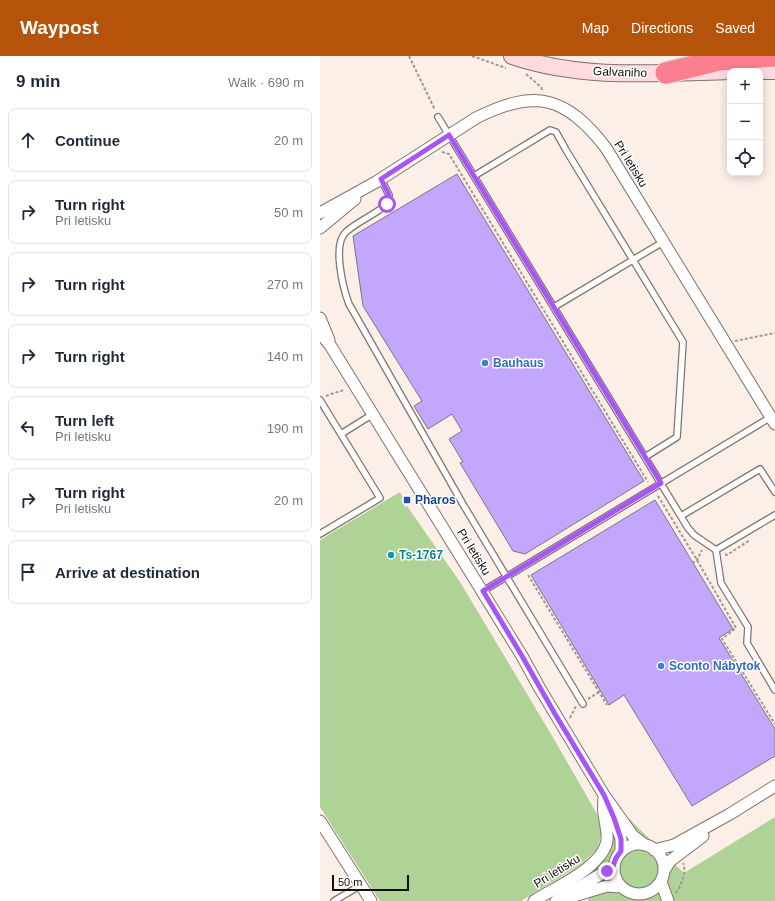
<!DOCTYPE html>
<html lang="en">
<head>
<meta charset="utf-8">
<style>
  :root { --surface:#fff; --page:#f6f6f7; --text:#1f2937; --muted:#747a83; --line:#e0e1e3; --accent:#b45309 }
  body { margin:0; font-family:Arial,sans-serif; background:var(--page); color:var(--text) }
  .controls { position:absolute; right:12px; top:12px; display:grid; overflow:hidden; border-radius:8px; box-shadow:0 2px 10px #0003 }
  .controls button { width:36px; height:36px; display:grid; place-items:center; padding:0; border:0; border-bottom:1px solid var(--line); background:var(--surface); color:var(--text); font:20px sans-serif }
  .scale { position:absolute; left:12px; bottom:10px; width:77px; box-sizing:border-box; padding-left:4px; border:2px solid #120e0c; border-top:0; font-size:11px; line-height:14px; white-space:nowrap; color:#120e0c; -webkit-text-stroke:3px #fff; paint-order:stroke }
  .stop { position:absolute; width:12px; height:12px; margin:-9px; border:3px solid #a855f7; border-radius:50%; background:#fff }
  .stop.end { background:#a855f7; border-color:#fff; box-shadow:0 1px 4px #0008 }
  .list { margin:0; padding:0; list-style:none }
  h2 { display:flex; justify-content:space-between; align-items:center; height:52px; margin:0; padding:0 16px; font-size:17px }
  h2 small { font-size:13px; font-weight:400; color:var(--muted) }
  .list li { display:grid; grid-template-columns:26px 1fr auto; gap:12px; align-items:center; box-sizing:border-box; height:64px; margin:0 8px 8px; padding:0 8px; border:1px solid var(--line); border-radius:8px }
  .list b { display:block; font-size:15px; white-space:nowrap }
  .list p { margin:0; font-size:13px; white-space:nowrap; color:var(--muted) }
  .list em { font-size:13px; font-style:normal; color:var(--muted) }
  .icon { flex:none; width:22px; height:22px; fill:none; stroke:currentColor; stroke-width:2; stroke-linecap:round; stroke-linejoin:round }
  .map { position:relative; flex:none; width:455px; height:845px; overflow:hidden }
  header { display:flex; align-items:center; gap:24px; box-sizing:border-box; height:56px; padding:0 20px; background:var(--accent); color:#fff }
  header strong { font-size:19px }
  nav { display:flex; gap:22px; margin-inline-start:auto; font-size:14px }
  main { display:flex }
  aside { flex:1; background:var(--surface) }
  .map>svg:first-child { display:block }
  .green { fill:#afd297 }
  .building { fill:#c2a7fd; stroke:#7a7782 }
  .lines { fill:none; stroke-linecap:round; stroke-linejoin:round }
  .lane-casing { stroke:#80746e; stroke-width:8 }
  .street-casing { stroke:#80746e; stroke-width:13 }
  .secondary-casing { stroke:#80746e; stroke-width:18 }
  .highway-casing { stroke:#d0cfce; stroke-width:23 }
  .path { stroke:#a29893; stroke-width:2; stroke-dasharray:3 2; stroke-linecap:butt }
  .lane { stroke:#fff; stroke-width:5.5 }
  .street { stroke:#fff; stroke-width:11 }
  .secondary { stroke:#fed9de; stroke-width:16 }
  .highway { stroke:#fa8090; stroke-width:21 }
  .route { stroke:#a855f7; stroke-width:5 }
  .shop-dot { fill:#3f7fe0; stroke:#fff; stroke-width:1.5 }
  .transit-dot { fill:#1a4fb4; stroke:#fff; stroke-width:1.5 }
  .culture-dot { fill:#0f9aa8; stroke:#fff; stroke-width:1.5 }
  .labels { text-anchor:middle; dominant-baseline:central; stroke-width:3; stroke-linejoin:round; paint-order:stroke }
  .street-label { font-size:12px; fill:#120e0c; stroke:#fff }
  .shop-label { font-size:12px; font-weight:bold; fill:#366cbe; stroke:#fff; text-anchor:start }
  .transit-label { font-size:12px; font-weight:bold; fill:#164399; stroke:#fff; text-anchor:start }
  .culture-label { font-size:12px; font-weight:bold; fill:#0d838f; stroke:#fff; text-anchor:start }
</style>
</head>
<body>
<header>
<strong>Waypost</strong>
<nav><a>Map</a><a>Directions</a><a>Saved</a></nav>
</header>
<main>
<aside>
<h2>9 min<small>Walk · 690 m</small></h2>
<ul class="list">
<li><svg class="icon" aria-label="ahead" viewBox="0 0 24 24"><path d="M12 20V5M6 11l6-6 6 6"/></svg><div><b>Continue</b></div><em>20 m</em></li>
<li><svg class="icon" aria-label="right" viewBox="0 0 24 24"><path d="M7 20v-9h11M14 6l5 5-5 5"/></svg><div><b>Turn right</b><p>Pri letisku</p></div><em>50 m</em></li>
<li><svg class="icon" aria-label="right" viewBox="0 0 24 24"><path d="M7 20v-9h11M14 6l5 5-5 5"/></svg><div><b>Turn right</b></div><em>270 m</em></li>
<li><svg class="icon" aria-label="right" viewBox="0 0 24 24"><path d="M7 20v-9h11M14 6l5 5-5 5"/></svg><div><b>Turn right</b></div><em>140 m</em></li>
<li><svg class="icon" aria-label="left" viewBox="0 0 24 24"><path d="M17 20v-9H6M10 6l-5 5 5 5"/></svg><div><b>Turn left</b><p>Pri letisku</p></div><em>190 m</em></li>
<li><svg class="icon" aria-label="right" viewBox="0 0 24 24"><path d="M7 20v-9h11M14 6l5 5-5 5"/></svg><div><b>Turn right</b><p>Pri letisku</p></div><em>20 m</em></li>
<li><svg class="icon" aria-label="arrive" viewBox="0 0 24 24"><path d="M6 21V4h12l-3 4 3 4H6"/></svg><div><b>Arrive at destination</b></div></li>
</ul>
</aside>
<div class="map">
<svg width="455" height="845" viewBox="0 0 455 845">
  <rect width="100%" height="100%" fill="#fcefe8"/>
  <path class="green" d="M80 436 83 442 81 443 85 451 87 450 140 526 231 678 277 758 281 776V780L279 787 276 794 260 809 201 845H60L0 751V484Z
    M286 740 364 817 455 761V845H268L283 785Z"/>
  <path class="building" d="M137 118 324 425 205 498 193 495 140 407 143 406 129 383 142 375 132 358 108 373 94 350 102 345 43 250 33 180Z
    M335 444 413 573 399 582 455 673V700L372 750 304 639 289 649 211 519Z"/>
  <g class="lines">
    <g class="lane-casing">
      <path id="lane" d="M118 61 368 472 374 479 396 494 401 527 428 571 427 587 455 634
        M154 120 230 74 236 76 246 94 363 286 357 381 325 401
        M61 123 69 139 67 148C55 159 38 165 26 176 12 188 23 232 29 248L144 450 263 648
        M234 251 343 186
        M0 344 60 442 0 478
        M21 378 53 358
        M361 460 440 413 455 436
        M396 494 455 459
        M163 535 451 361
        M14 845 41 829"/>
    </g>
    <g class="street-casing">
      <path id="street" d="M0 157 56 126 156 62C215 32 246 40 286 92L455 368
        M0 172 35 143
        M0 262 9 284
        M0 277 10 289 202 600 219 631 284 739 313 780 325 789
        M292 758 301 783V795
        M0 765 51 845
        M294 813a25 25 0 1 1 50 0a25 25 0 1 1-50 0Z
        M334 794 354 789 410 758 455 730
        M344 815 350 805 383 780
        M341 826 348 845
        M251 841 287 830 301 831
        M214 845C235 831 282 812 287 785 288 776 285 767 284 758 283 752 284 745 284 739
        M236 845 293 811"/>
    </g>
    <g class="secondary-casing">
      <path id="secondary" d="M192 0C262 24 338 17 410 15
        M422 15H455"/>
    </g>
    <g class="highway-casing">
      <path id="highway" d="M346 17 399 4 455 0"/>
    </g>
    <path class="path" d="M89 0 115 54
      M152 0 186 12
      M206 18 221 31 223 36
      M122 96 129 98 328 426
      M415 285 455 277
      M6 340 11 338 24 334
      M338 440 377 504 416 572 402 583 455 668
      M405 498 407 499 430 484
      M372 507 377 504 382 494
      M208 519 287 649
      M268 643 279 636
      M250 662 256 650
      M356 837C361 829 367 817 363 807"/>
    <use href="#lane" class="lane"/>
    <use href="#street" class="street"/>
    <use href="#secondary" class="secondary"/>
    <use href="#highway" class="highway"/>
  </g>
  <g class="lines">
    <path class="route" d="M67 148 69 139 61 123 129 79 341 427 163 535 202 600 235 658 284 739 294 762 301 783V795L296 802 293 810 287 815"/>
  </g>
  <g class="shop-dot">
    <circle cx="165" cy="307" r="4"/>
    <circle cx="341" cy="610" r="4"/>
  </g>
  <rect class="transit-dot" x="83" y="440" width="8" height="8" rx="2"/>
  <circle class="culture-dot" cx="71" cy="499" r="4"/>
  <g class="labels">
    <g class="street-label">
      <text transform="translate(300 16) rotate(2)">Galvaniho</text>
      <text transform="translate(311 108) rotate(58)">Pri letisku</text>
      <text transform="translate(154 496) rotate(58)">Pri letisku</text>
      <text transform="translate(237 815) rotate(-32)">Pri letisku</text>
    </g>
    <g class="shop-label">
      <text x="173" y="307">Bauhaus</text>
      <text x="349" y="610">Sconto Nábytok</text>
    </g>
    <g class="transit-label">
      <text x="95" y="444">Pharos</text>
    </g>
    <g class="culture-label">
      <text x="79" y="499">Ts-1767</text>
    </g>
  </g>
</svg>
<div class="controls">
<button>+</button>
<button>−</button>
<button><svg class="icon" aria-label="locate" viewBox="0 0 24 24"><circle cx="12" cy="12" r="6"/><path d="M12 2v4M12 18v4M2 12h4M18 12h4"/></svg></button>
</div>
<div class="scale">50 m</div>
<div class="stop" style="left:67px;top:148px"></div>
<div class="stop end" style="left:287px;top:815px"></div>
</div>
</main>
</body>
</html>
